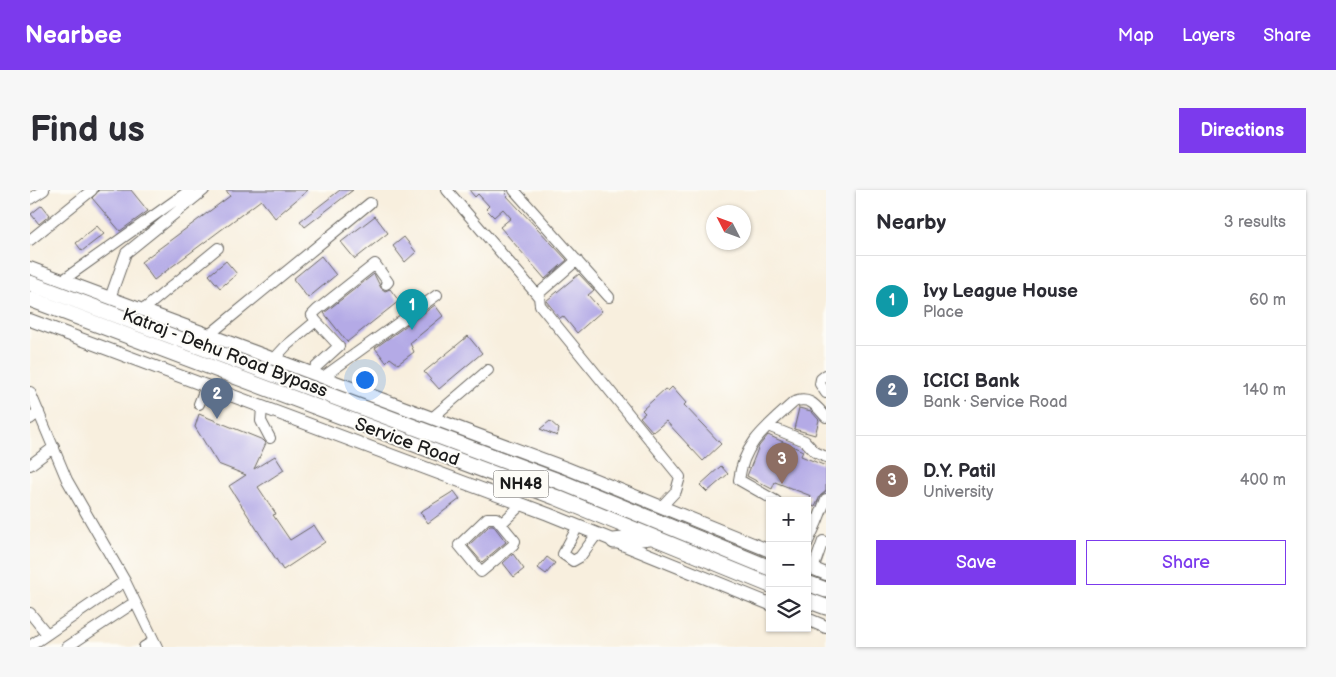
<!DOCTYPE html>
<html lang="en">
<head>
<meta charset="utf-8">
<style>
  :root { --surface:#fff; --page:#f7f7f7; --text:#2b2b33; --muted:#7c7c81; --line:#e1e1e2; --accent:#7c3aed }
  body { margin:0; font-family:"Balsamiq Sans",sans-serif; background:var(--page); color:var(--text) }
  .controls { position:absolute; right:15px; bottom:15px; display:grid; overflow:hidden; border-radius:0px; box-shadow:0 1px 4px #0004 }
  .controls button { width:45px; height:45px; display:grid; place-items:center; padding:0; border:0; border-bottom:1px solid var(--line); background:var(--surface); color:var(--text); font:25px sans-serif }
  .compass { position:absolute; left:676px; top:15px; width:45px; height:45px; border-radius:50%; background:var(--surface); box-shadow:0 1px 4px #0004; rotate:312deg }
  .you { position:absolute; left:334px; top:189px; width:18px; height:18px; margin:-12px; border:4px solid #fff; border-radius:50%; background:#1a73e8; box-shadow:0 0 0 8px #1a73e833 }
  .badge { display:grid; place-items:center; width:32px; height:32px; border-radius:50%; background:var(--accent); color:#fff; font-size:16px; font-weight:700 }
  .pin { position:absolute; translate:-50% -41px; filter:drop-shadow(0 1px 2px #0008) }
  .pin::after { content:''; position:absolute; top:26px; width:18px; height:15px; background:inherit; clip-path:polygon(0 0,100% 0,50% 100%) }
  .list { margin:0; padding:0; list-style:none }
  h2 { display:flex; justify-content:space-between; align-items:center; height:65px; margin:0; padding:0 20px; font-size:21px }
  h2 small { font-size:16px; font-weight:400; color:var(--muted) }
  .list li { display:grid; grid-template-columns:32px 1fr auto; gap:15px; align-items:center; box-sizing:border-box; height:90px; padding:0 20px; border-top:1px solid var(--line) }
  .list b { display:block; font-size:19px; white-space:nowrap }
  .list p { margin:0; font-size:16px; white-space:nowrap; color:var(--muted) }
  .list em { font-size:16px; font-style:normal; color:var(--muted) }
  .actions { display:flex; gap:10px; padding:15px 20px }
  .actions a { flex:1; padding:11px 0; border:1px solid var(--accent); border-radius:0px; text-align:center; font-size:18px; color:var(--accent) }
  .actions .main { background:var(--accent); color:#fff }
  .icon { flex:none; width:28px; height:28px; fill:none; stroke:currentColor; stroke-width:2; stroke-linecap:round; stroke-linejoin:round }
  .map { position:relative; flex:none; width:796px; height:457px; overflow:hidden; border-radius:0px }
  header { display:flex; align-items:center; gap:30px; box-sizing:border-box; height:70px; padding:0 25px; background:var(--accent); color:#fff }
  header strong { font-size:24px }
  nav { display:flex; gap:28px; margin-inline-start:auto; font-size:18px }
  .intro { display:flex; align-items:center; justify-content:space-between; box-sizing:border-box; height:120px; padding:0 30px }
  h1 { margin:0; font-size:35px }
  .button { padding:12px 22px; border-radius:0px; background:var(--accent); color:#fff; font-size:18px; font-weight:700 }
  main { display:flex; gap:30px; padding:0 30px }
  aside { flex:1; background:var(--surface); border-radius:0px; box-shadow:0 1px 4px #0004 }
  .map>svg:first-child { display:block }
  .building { fill:#b4aae6 }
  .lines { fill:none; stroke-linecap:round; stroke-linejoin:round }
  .minor-casing { stroke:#696660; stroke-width:12 }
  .major-casing { stroke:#696660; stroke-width:14 }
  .highway-casing { stroke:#696660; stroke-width:17 }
  .minor { stroke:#fff; stroke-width:10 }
  .major { stroke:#fff; stroke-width:12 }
  .highway { stroke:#fff; stroke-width:15 }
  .labels { text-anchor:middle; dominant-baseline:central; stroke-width:4; stroke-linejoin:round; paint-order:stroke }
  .shield { fill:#fdfcf7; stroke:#605f5e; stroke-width:1 }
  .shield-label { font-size:16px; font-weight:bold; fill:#1c1c1c }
  .street-label { font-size:18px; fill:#1c1c1c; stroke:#fdfcf7 }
</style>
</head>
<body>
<header>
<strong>Nearbee</strong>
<nav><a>Map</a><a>Layers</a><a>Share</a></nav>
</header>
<div class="intro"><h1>Find us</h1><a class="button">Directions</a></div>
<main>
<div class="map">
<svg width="796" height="457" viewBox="0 0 796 457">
  <rect width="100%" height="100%" fill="#fdfcf7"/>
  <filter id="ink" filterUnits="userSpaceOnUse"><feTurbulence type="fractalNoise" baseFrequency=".02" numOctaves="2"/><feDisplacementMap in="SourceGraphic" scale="10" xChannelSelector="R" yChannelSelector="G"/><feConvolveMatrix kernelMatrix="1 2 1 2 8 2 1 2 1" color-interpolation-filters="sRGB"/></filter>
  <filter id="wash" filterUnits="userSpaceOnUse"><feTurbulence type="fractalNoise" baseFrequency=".0096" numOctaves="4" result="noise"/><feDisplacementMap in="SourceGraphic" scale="20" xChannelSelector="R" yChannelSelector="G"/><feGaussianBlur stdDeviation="1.12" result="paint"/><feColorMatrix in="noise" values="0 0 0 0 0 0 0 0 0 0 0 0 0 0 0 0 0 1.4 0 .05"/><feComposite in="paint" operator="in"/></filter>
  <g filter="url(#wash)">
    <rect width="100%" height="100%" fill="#f8efde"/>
    <g id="blocks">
      <path class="building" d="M69 0H101L118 21 90 41 62 8Z
        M196 0H278L245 28 231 10 124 90 111 72 200 6Z
        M310 0H323L275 37 270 31Z
        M439 0H477L476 5 537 70 515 89 470 37 481 28 473 19 464 27 456 19 459 16 448 4 445 7Z
        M12 15 20 25 9 34 1 24Z
        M345 26 358 43 325 69 311 52Z
        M67 36 74 44 52 61 46 53Z
        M374 47 386 62 375 72 363 56Z
        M291 66 306 85 278 108 263 89Z
        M196 71 207 84 190 98 179 85Z
        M344 84 351 98 355 101 360 99 369 111 317 152 294 123Z
        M549 84 564 100 558 105 572 121 547 143 533 126 530 128 516 111Z
        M405 115 413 126 380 153 384 162 368 174 360 168 356 172 345 158Z
        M438 146 452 163 409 199 394 182Z
        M642 197 656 213 654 215 691 254 673 271 636 231 623 242 610 227 615 223 612 220 635 199 638 201Z
        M769 218 781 221 789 230 785 245 764 239Z
        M169 224 233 250 236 253 224 279 245 266 254 280 228 297 246 324 243 325 260 350 284 335 295 352 253 380 199 296 216 285 188 274 165 237Z
        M520 231 529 239 527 246 510 239Z
        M738 245 773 261 771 266 796 276V301L790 306 785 317 778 314 781 306 745 292 742 299 717 286 729 256Z
        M691 276 698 284 677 302 670 295Z
        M424 301 430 309 398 333 390 322Z
        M460 335H463L476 352 452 372 438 356Z
        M483 364 494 379 484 387 473 373Z
        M517 367 525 373 516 384 508 378Z"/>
    </g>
  </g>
  <g filter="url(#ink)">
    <use href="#blocks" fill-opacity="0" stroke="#696660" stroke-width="1"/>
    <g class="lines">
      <g class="minor-casing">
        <path id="minor" d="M417 0 509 107 510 115 650 287 646 301 631 317
          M484 0 579 107
          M0 9 14 0
          M0 50 62 0
          M33 90 160 0
          M507 105 547 70
          M80 108 96 63 174 0
          M113 120 188 58
          M179 145 340 13
          M244 169 256 156 286 131 282 125 287 120 345 74 358 92 356 94
          M285 184V178L309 156 286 131
          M796 185 791 189 790 194 796 203
          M293 187 407 105
          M0 202 37 290 95 391 127 457
          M169 214 176 196
          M232 217 231 231 240 248
          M402 228 458 180
          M0 229 9 222
          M738 236 775 251 785 262 796 267
          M0 275 24 257
          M746 311 709 290C714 252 737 237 764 212 780 206 786 216 796 227
          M777 327 787 332 777 354
          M457 328H466L485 351 483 355 451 382 429 355Z
          M787 332 796 309
          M471 334 492 314
          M548 336 533 364 543 371 550 367 567 344
          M783 379 793 351 796 352
          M0 423 17 444
          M0 456 95 391
          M37 457 105 412
          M114 457 124 451"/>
      </g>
      <g class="major-casing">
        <path id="major" d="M0 78 536 278 740 361
          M0 130 518 324 740 414
          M777 376 796 384
          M777 429 796 437"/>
      </g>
      <g class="highway-casing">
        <path id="highway" d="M0 93 531 292 740 378
          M0 109 525 307 740 395
          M584 351 620 347
          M777 393 796 400
          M777 410 796 417"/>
      </g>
      <use href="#minor" class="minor"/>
      <use href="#major" class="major"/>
      <use href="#highway" class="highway"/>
    </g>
  </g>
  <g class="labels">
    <rect class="shield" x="463.5" y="280.5" width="55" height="27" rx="4"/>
    <g class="shield-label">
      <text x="491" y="294">NH48</text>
    </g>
    <g class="street-label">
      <text transform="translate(195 163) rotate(21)">Katraj - Dehu Road Bypass</text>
      <text transform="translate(377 252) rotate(20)">Service Road</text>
    </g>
  </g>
</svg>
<div class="controls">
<button>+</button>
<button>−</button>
<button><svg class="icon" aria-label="layers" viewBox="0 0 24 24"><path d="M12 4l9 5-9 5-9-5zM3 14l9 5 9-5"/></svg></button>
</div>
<svg class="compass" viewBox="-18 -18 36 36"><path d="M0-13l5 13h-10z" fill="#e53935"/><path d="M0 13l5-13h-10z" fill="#7c7c81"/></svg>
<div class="you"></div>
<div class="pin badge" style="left:382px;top:140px;background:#0f9aa8">1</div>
<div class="pin badge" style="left:187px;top:229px;background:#5c6f8a">2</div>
<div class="pin badge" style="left:752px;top:294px;background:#8d6e63">3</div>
</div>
<aside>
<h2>Nearby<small>3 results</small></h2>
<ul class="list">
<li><span class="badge" style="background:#0f9aa8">1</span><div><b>Ivy League House</b><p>Place</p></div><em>60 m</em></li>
<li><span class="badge" style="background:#5c6f8a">2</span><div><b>ICICI Bank</b><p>Bank · Service Road</p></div><em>140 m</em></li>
<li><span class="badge" style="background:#8d6e63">3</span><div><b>D.Y. Patil</b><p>University</p></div><em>400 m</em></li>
</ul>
<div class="actions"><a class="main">Save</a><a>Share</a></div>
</aside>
</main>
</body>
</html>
